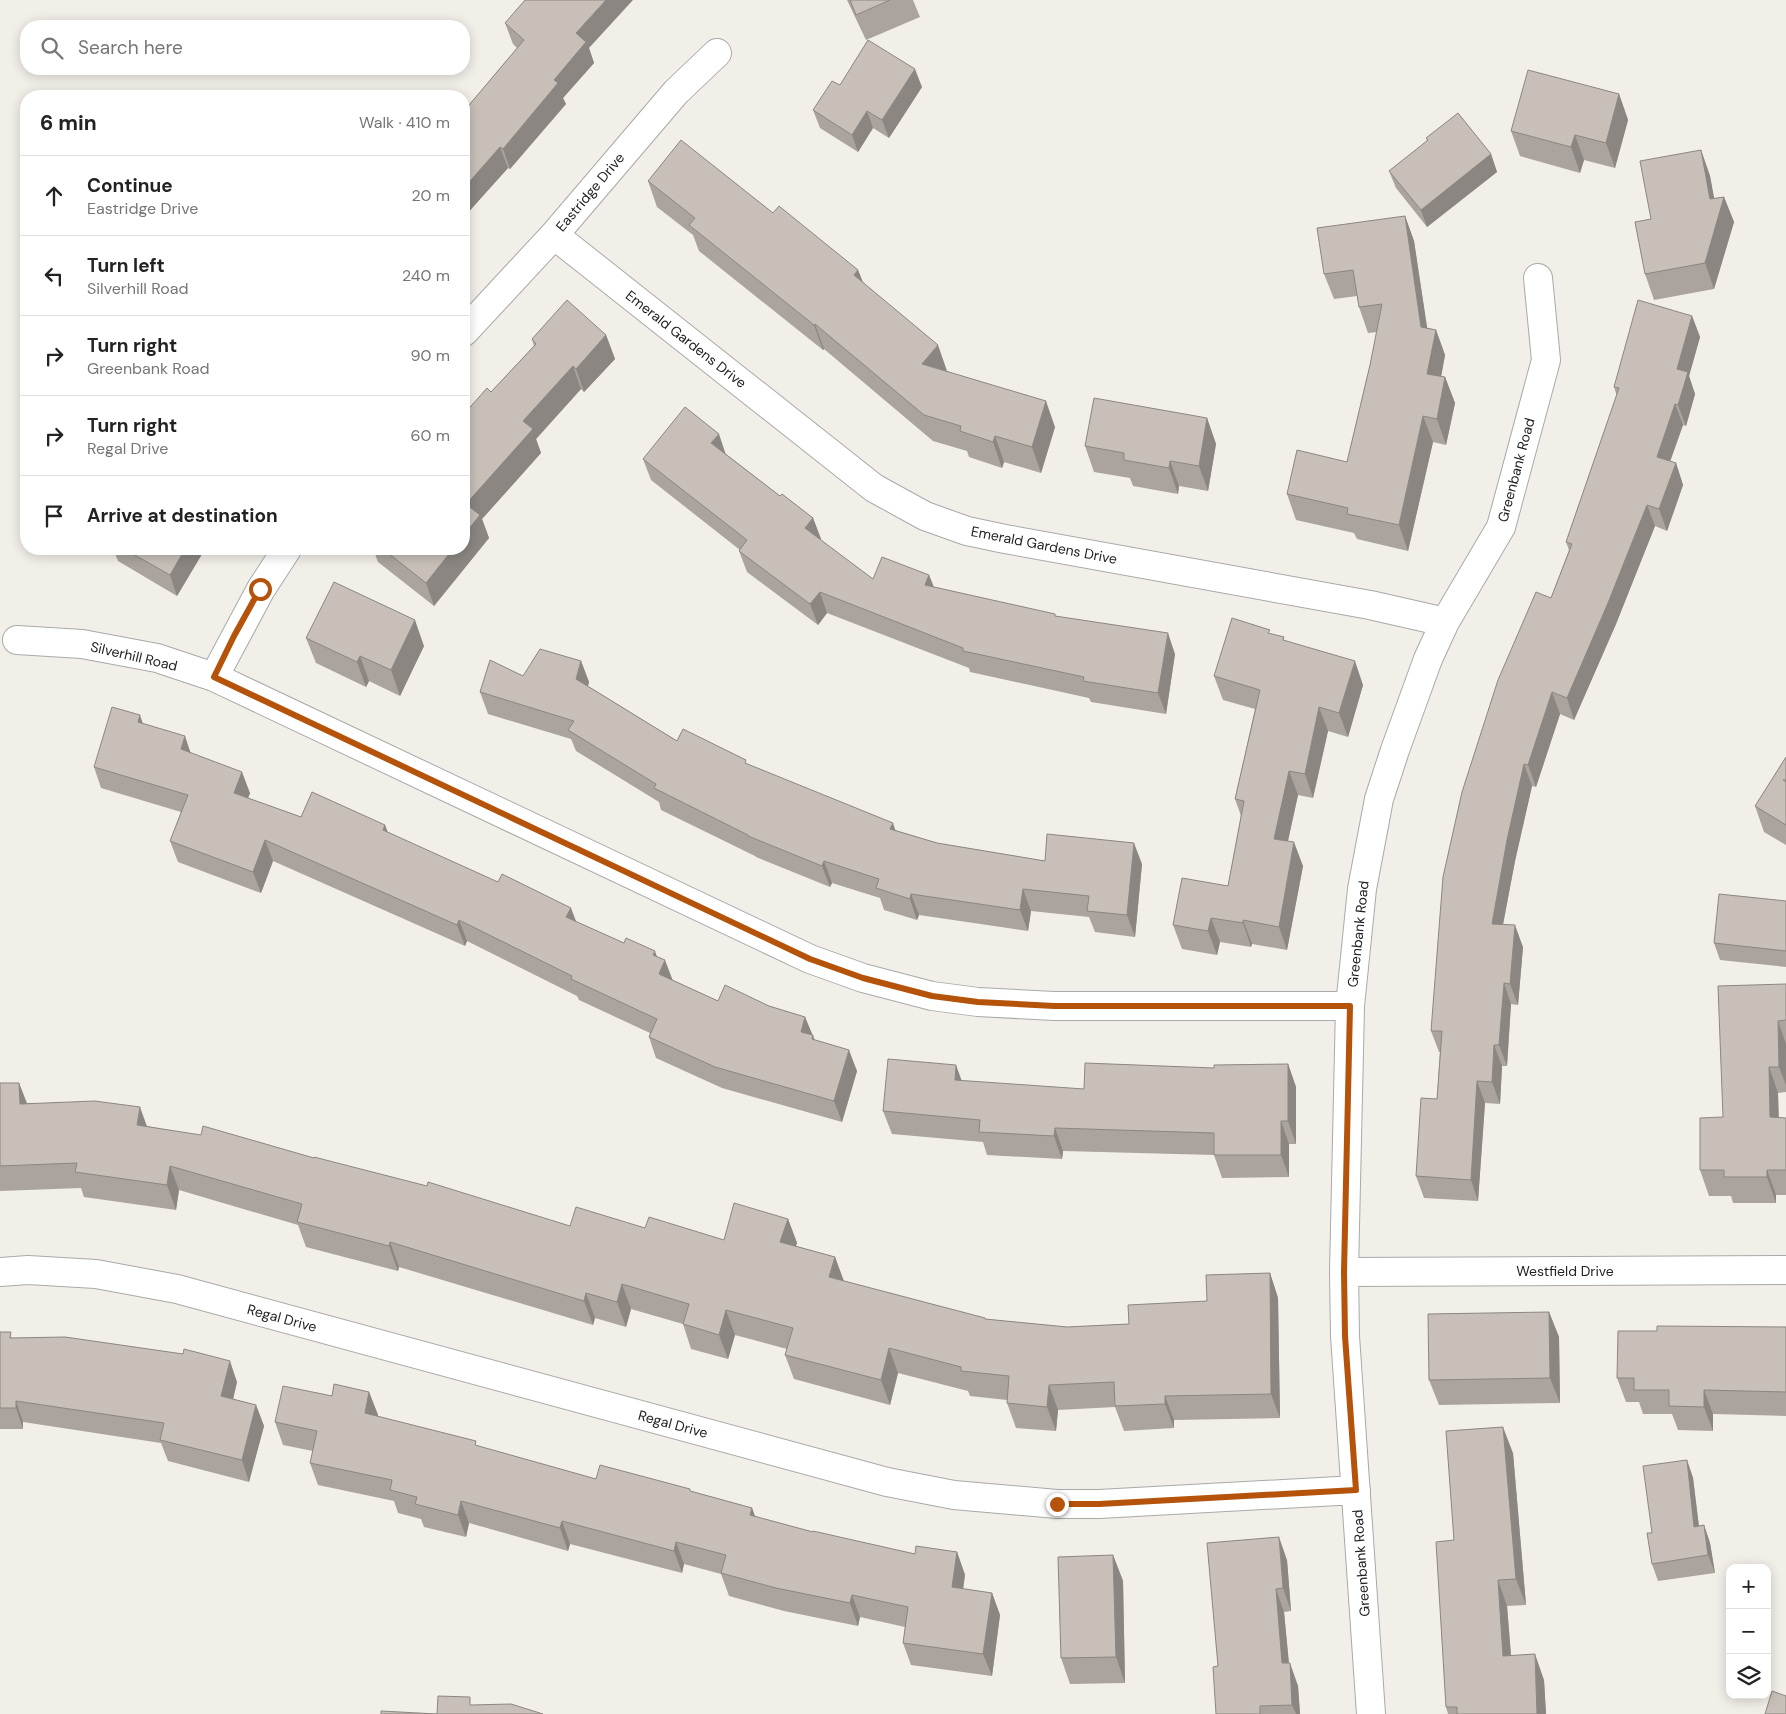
<!DOCTYPE html>
<html lang="en">
<head>
<meta charset="utf-8">
<style>
  :root { --surface:#fff; --page:#f2f2f2; --text:#222; --muted:#767676; --line:#e0e0e0 }
  body { margin:0; font-family:"DM Sans",sans-serif; background:var(--page); color:var(--text) }
  .controls { position:absolute; right:15px; bottom:15px; display:grid; overflow:hidden; border-radius:10px; box-shadow:0 2px 12px #0003 }
  .controls button { width:45px; height:45px; display:grid; place-items:center; padding:0; border:0; border-bottom:1px solid var(--line); background:var(--surface); color:var(--text); font:25px sans-serif }
  .stop { position:absolute; width:15px; height:15px; margin:-11px; border:4px solid #b45309; border-radius:50%; background:#fff }
  .stop.end { background:#b45309; border-color:#fff; box-shadow:0 1px 5px #0008 }
  .list { margin:0; padding:0; list-style:none }
  h2 { display:flex; justify-content:space-between; align-items:center; height:65px; margin:0; padding:0 20px; font-size:21px }
  h2 small { font-size:16px; font-weight:400; color:var(--muted) }
  .list li { display:grid; grid-template-columns:32px 1fr auto; gap:15px; align-items:center; box-sizing:border-box; height:80px; padding:0 20px; border-top:1px solid var(--line) }
  .list b { display:block; font-size:19px; white-space:nowrap }
  .list p { margin:0; font-size:16px; white-space:nowrap; color:var(--muted) }
  .list em { font-size:16px; font-style:normal; color:var(--muted) }
  .icon { flex:none; width:28px; height:28px; fill:none; stroke:currentColor; stroke-width:2; stroke-linecap:round; stroke-linejoin:round }
  .map { position:relative; flex:none; width:1786px; height:1714px; overflow:hidden }
  .search { position:absolute; background:var(--surface); box-shadow:0 2px 12px #0003; left:20px; top:20px; width:450px; height:55px; display:flex; align-items:center; gap:12px; box-sizing:border-box; padding:0 18px; border-radius:20px; color:var(--muted); font-size:19px }
  .panel { position:absolute; background:var(--surface); box-shadow:0 2px 12px #0003; left:20px; top:90px; width:450px; height:465px; border-radius:20px }
  .map>svg:first-child { display:block }
  .lines { fill:none; stroke-linecap:round; stroke-linejoin:round }
  .minor-casing { stroke:#a9a9a9; stroke-width:30 }
  .minor { stroke:#fff; stroke-width:28 }
  .wall { fill:#aba49e }
  .shaded-wall { fill:#8b8681 }
  .building { fill:#c7bfb8; stroke:#8b8681 }
  .route { stroke:#b45309; stroke-width:6 }
  .labels { text-anchor:middle; dominant-baseline:central; stroke-width:5; stroke-linejoin:round; paint-order:stroke }
  .street-label { font-size:14px; fill:#222; stroke:#fff }
</style>
</head>
<body>
<div class="map">
<svg width="1786" height="1714" viewBox="0 0 1786 1714">
  <rect width="100%" height="100%" fill="#f2efe9"/>
  <g class="lines">
    <g class="minor-casing">
      <path id="minor" d="M554 235 874 488 925 516 967 531 1005 539 1370 605 1445 622
        M464 332 554 235 676 92 717 53
        M17 640 82 644 157 658 214 677 810 959 863 978 932 996 978 1002 1054 1006H1350
        M214 677 261 589 287 549
        M0 1272 28 1270 96 1274 177 1289 887 1482 954 1495 1057 1504H1099L1356 1490
        M1344 1272 1786 1270
        M1371 1714 1345 1336 1344 1272 1350 1006 1362 889 1379 799 1395 750 1428 659 1445 622 1501 527 1546 360 1538 278"/>
    </g>
    <use href="#minor" class="minor"/>
  </g>
  <path class="wall" d="M847 0H913L920 17 866 40Z
    M505 23 589 48 594 63 563 98 566 104 510 169 508 168 464 217V111L517 48 513 44Z
    M840 85 922 87 889 138 873 128 858 152 820 128 813 110Z
    M1619 94 1628 120 1615 168 1584 160 1580 173 1520 156 1511 131Z
    M1426 138 1491 154 1497 172 1427 227 1396 188 1389 171 1427 141Z
    M1701 150 1710 176 1714 199 1724 197 1734 222 1714 289 1654 300 1645 274 1651 219Z
    M648 181 773 213 858 270 863 282 947 371 1055 427 1041 473 1004 462 1002 468 969 457 967 451 933 441 824 349 823 350 699 251 693 235 657 207Z
    M1405 216 1414 241 1427 328 1436 330 1445 355 1441 377H1445L1455 403 1446 445 1433 442 1408 551 1357 539 1354 533 1296 520 1287 494 1347 462 1370 365 1377 332 1368 333 1359 307 1357 296 1334 299 1324 274Z
    M1692 316 1700 337 1689 376 1695 394 1686 426 1683 425 1670 462 1676 463 1683 485 1667 531 1655 526 1616 624 1574 720 1560 714 1536 787 1532 786 1515 861 1503 925 1523 947 1518 1005 1511 1004 1507 1066H1502L1500 1104 1485 1103 1478 1201 1424 1198 1416 1176 1437 1099 1440 1052H1439L1431 1031 1551 598 1569 550 1566 542 1617 396 1614 387Z
    M606 335 615 359 584 392 581 389 536 439 541 453 482 519 489 538 434 606 378 562 373 549H464L491 392 534 346 532 339Z
    M1207 418 1216 444 1208 491 1179 486 1178 494 1133 486 1130 478 1094 472 1085 446Z
    M726 454 780 496 813 518 821 539 820 540 873 579 929 575 934 587 1056 616 1175 654 1166 714 1091 702 1089 698 970 672 969 668 827 613 818 625 747 572 739 551 740 550 651 480 643 459Z
    M113 549H205L177 596 118 561Z
    M1271 634 1284 637V640L1363 685 1348 737 1328 731 1313 798 1298 795 1288 841 1303 866 1287 950 1252 944 1251 947 1220 942 1217 955 1182 949 1173 925 1228 886 1241 816 1235 799 1255 709 1223 700 1214 676Z
    M306 638 424 646 400 696 369 681 366 687 316 663Z
    M581 661 589 682 588 686 677 741 747 764 895 830 937 843 1045 861 1142 864 1135 937 1095 932 1089 917 1031 911 1028 931 919 915 917 920 884 910 880 898 832 883 830 887 756 857 755 856 661 810 659 802 576 751 571 739 488 714 480 692 523 676Z
    M143 724 190 752 250 793 248 798 301 817 385 825 387 832 576 922 624 943 657 956 672 980 718 1001 769 1006 805 1017 814 1040 857 1071 842 1122 722 1088 656 1058 649 1037 650 1033 579 1000 577 996 467 941 465 946 273 861 261 893 178 862 170 841 181 812 101 788 94 767Z
    M1786 757V845L1764 832 1755 806Z
    M1786 901V967L1720 960 1714 943Z
    M1786 984V1092L1778 1093 1779 1118H1786V1195H1776V1203H1733L1731 1196H1709L1700 1170 1723 1117Z
    M1288 1064 1296 1087V1144H1289V1177L1222 1178 1214 1155 1063 1151 1062 1159 987 1155 983 1142 892 1134 883 1111 1084 1089 1214 1068Z
    M0 1083H19L27 1103 314 1158 570 1226 645 1228 724 1240 788 1219 797 1243 796 1246 835 1257 844 1281 985 1319 1067 1327 1129 1324 1207 1301 1270 1273 1278 1298 1280 1418 1174 1420V1428L1124 1431 1115 1407 1058 1410 1056 1431 1016 1428 1007 1403V1400L970 1396 968 1391 898 1373 890 1405 794 1379 785 1355 787 1349 735 1335 728 1359 691 1349 683 1324 631 1309 626 1327 595 1318 593 1325 399 1267 398 1271 306 1247 298 1225 179 1190 176 1210 84 1197 81 1188 0 1191Z
    M1549 1312 1559 1337 1560 1403 1439 1405 1429 1380Z
    M1786 1327V1416L1713 1414V1431L1678 1430 1672 1414H1643L1639 1402H1626L1617 1378 1657 1331Z
    M0 1332 13 1338 237 1382 233 1399 256 1405 264 1426 249 1482 168 1461 161 1443 23 1422V1429H0Z
    M369 1392 378 1415 377 1416 478 1446 596 1479 691 1491 752 1508 755 1517 813 1532 915 1554 957 1552 965 1575 963 1589 992 1593 1000 1615 992 1676 911 1665 903 1643 905 1627 860 1617 858 1626 784 1611 729 1596 721 1574 684 1564 682 1573 570 1544 568 1551 469 1523 466 1537 424 1527 421 1519 398 1513 394 1501 318 1485 310 1463 313 1451 283 1445 275 1422 332 1396Z
    M1513 1453 1526 1605 1507 1606 1511 1655 1544 1680 1546 1714H1448L1446 1707Z
    M1687 1460 1693 1478 1699 1526 1704 1525 1710 1543 1715 1573 1658 1581 1652 1564V1533Z
    M1113 1555 1123 1581 1125 1683 1070 1684 1061 1658Z
    M1287 1560 1291 1611 1284 1612 1289 1663 1298 1686 1300 1714H1216Z"/>
  <path class="shaded-wall" d="M606 0H633L589 48 594 63 563 98 566 104 510 169 503 149 554 80 576 33Z
    M915 69 922 87 889 138 882 120Z
    M1619 94 1628 120 1615 168 1606 143Z
    M867 111 873 128 858 152 852 135Z
    M1575 135 1584 160 1580 173 1571 147Z
    M500 147 508 168 464 217V188Z
    M1701 150 1710 176 1718 219 1724 197 1734 222 1714 289 1705 263 1710 199Z
    M1491 154 1497 172 1427 227 1421 210Z
    M1405 216 1414 241 1431 353 1421 327Z
    M858 270 868 296 854 275Z
    M1692 316 1700 337 1689 376 1695 394 1686 426 1678 405 1677 369Z
    M815 324 824 349 823 350 814 325Z
    M1436 330 1445 355 1437 399 1427 374Z
    M606 335 615 359 584 392 576 369Z
    M938 345 947 371 922 364Z
    M573 366 581 389 536 439 541 453 482 519 489 538 434 606 426 583 453 549H464V535L466 504 523 421Z
    M1445 377 1455 403 1446 445 1437 419Z
    M1046 401 1055 427 1041 473 1032 447Z
    M1675 404 1683 425 1664 478 1657 457Z
    M1423 416 1433 442 1408 551 1399 525Z
    M1207 418 1216 444 1208 491 1199 466Z
    M719 434 726 455 711 443Z
    M995 436 1004 462 1002 468 993 442Z
    M1170 461 1179 486 1178 494 1169 468Z
    M1676 463 1683 485 1667 531 1659 509Z
    M1647 505 1655 526 1616 624 1574 720 1567 698Z
    M813 518 821 539 813 550 805 528Z
    M185 549H205L177 596 170 575Z
    M929 575 937 596 925 585Z
    M820 592 827 613 818 625 810 604Z
    M415 620 424 646 400 696 391 670Z
    M1168 633 1175 654 1166 714 1158 693Z
    M360 656 369 681 366 687 357 662Z
    M581 661 589 682 584 700 576 679Z
    M1355 661 1363 685 1348 737 1339 713Z
    M1552 692 1560 714 1536 787 1528 765Z
    M1319 707 1328 731 1313 798 1305 774Z
    M140 715 147 736 138 722Z
    M185 736 192 757 181 749Z
    M1524 764 1532 786 1515 861 1499 945 1492 924 1507 840Z
    M1289 771 1298 795 1283 863 1274 839Z
    M242 772 250 793 242 814 234 793Z
    M893 823 900 844 890 829Z
    M385 825 393 846 383 830Z
    M265 840 273 861 261 893 253 872Z
    M1294 842 1303 866 1287 950 1279 927Z
    M1134 843 1142 864 1135 937 1127 915Z
    M824 861 832 883 830 887 822 866Z
    M1023 889 1031 911 1028 931 1020 910Z
    M911 894 919 915 917 920 910 899Z
    M571 908 579 929 566 917Z
    M1211 918 1220 942 1217 955 1208 931Z
    M459 920 467 941 465 946 457 925Z
    M1243 920 1252 944 1251 947 1243 923Z
    M1515 925 1523 947 1518 1005 1510 984Z
    M655 951 661 969 665 960 673 981 659 974 653 955Z
    M1504 983 1511 1004 1507 1066 1499 1045Z
    M805 1017 813 1036V1035L820 1056 801 1032Z
    M1778 1021 1786 1044V1085L1779 1067Z
    M1494 1045 1502 1066 1500 1104 1492 1082Z
    M849 1050 857 1071 842 1122 834 1101Z
    M1288 1064 1296 1087V1144L1288 1121Z
    M956 1065 964 1087 955 1080Z
    M1769 1067 1778 1093 1779 1143 1770 1117Z
    M1477 1081 1485 1103 1478 1201 1471 1180Z
    M19 1083 28 1107 20 1104Z
    M140 1107 149 1132 137 1125Z
    M1281 1121 1289 1144V1177L1281 1155Z
    M1055 1128 1063 1151 1062 1159 1054 1136Z
    M170 1166 179 1190 176 1210 167 1185Z
    M1767 1170 1776 1195V1203L1767 1177Z
    M788 1219 797 1243 789 1266 780 1242Z
    M390 1242 399 1267 398 1271 389 1246Z
    M835 1257 844 1282 829 1277Z
    M1270 1273 1278 1298 1280 1418 1271 1394Z
    M622 1284 631 1309 626 1327 617 1302Z
    M586 1293 595 1318 593 1325 584 1301Z
    M726 1310 735 1335 728 1359 719 1335Z
    M1549 1312 1559 1337 1560 1403 1550 1378Z
    M889 1348 898 1373 890 1405 881 1380Z
    M230 1361 237 1382 229 1417 221 1396Z
    M1049 1385 1058 1410 1056 1431 1047 1407Z
    M1704 1390 1713 1414V1431L1704 1407Z
    M369 1392 378 1415 373 1436 365 1413Z
    M1165 1396 1174 1420V1428L1165 1404Z
    M16 1401 23 1422V1429L16 1408Z
    M256 1405 264 1426 249 1482 242 1460Z
    M1503 1427 1513 1453 1526 1605 1516 1579Z
    M1687 1460 1693 1478 1701 1544 1694 1527Z
    M461 1501 469 1523 466 1537 458 1515Z
    M752 1508 760 1530 750 1515Z
    M562 1521 570 1544 568 1551 560 1528Z
    M1704 1525 1710 1543 1715 1573 1708 1555Z
    M1279 1537 1287 1560 1291 1611 1283 1588Z
    M676 1542 684 1564 682 1573 674 1551Z
    M957 1552 965 1575 960 1610 952 1587Z
    M1113 1555 1123 1581 1125 1683 1116 1657Z
    M1498 1580 1507 1606 1513 1681 1503 1656Z
    M1276 1589 1284 1612 1291 1686 1282 1663Z
    M992 1593 1000 1615 992 1676 983 1654Z
    M852 1595 860 1617 858 1626 850 1603Z
    M1535 1654 1544 1680 1546 1714H1537Z
    M1290 1663 1298 1686 1300 1714H1296L1292 1705Z"/>
  <path class="building" d="M525 0H606L576 33 586 42 554 80 558 83 503 149 500 147 464 188V111L524 40 505 23Z
    M850 0H890L856 15Z
    M868 40 915 69 882 120 867 111 852 135 813 110 832 81 840 85Z
    M1528 70 1619 94 1606 143 1575 135 1571 147 1511 131Z
    M1458 113 1491 154 1421 210 1389 171 1428 140 1426 138Z
    M681 140 773 213 779 206 858 270 854 275 938 345 922 364 1046 401 1032 447 995 436 993 442 960 431 961 426 924 415 815 324 814 325 689 225 695 218 648 181Z
    M1701 150 1710 199 1724 197 1705 263 1645 274 1635 222 1651 219 1640 161Z
    M1405 216 1421 327 1436 330 1427 374 1445 377 1437 419 1423 416 1399 525 1347 514 1348 508 1287 494 1297 450 1347 462 1370 365 1382 304 1359 307 1353 270 1324 274 1317 228Z
    M567 300 606 335 576 369 573 366 523 421 533 429 466 504 480 515 464 535V414L487 388 491 392 536 344 532 339Z
    M1638 300 1692 316 1677 369 1688 372 1678 405 1675 404 1657 457 1676 463 1659 509 1647 505 1608 603 1567 698 1552 692 1528 765 1524 764 1507 840 1492 924 1515 925 1510 984 1504 983 1499 1045H1494L1492 1082 1477 1081 1471 1180 1416 1176 1421 1098 1437 1099 1442 1031H1431L1443 877 1462 792 1498 680 1536 592 1551 598 1572 544 1566 542 1619 388 1614 387Z
    M1094 398 1207 418 1199 466 1170 461 1169 468 1124 460V453L1085 446Z
    M685 407 719 434 711 443 780 496 782 494 813 518 805 528 873 579 882 557 929 575 925 585 1055 614V616L1168 633 1158 693 1083 681 1084 677 963 651V648L820 592 810 604 739 551 747 540 643 459Z
    M124 549H185L170 575Z
    M383 549H453L426 583Z
    M334 582 415 620 391 670 360 656 357 662 306 638Z
    M1232 618 1270 630 1268 633 1284 637 1283 640 1355 661 1339 713 1319 707 1305 774 1289 771 1274 839 1294 842 1279 927 1243 920V923L1211 918 1208 931 1173 925 1182 878 1228 886 1244 801 1235 799 1260 690 1214 676Z
    M540 649 581 661 576 679 677 741 683 729 746 760 745 763 893 823 890 829 937 843 1045 861 1047 834 1134 843 1127 915 1087 911 1089 896 1023 889 1020 910 911 894 910 899 876 888 879 879 824 861 822 866 748 836V835L654 788 656 784 568 730 574 721 480 692 490 660 523 676Z
    M112 707 140 715 138 722 185 736 181 749 242 772 234 793 301 817 312 792 385 825 383 830 498 882 502 874 571 908 566 917 624 943 626 938 655 951 653 955 665 960 659 974 718 1001 725 985 769 1006 805 1017 801 1032 813 1035 812 1039 849 1050 834 1101 715 1067 649 1037 657 1019 571 979 572 976 459 920 457 925 265 840 253 872 170 841 188 795 94 767Z
    M1786 757V780H1783L1786 782V825L1755 806Z
    M1719 894 1786 901V951L1714 943Z
    M1786 984V1020L1778 1021 1779 1067H1769L1770 1117 1786 1118V1170H1767V1177H1724V1170H1700V1118L1723 1117 1718 986Z
    M888 1059 956 1065 955 1080 1084 1089 1085 1063 1214 1068V1065L1288 1064V1121H1281V1155H1214V1133L1055 1128 1054 1136 979 1132 980 1120 883 1111Z
    M0 1083H19L20 1104 95 1101 140 1107 137 1125 201 1135 203 1126 314 1158V1157L427 1186 428 1182 570 1226 576 1207 645 1228 649 1217 724 1240 734 1203 788 1219 780 1242 835 1257 829 1277 985 1318V1319L1067 1327 1129 1324 1128 1305 1207 1301 1206 1275 1270 1273 1271 1394 1165 1396V1404L1115 1406 1114 1382 1049 1385 1047 1407 1007 1403 1009 1376 961 1371V1367L889 1348 881 1380 785 1355 793 1328 726 1310 719 1335 683 1324 689 1304 622 1284 617 1302 586 1293 584 1301 390 1242 389 1246 297 1222 302 1204 170 1166 167 1185 75 1172 77 1163 0 1166Z
    M1549 1312 1550 1378 1429 1380 1428 1314Z
    M1657 1326 1786 1327V1392L1704 1390V1407L1669 1406V1390H1634V1378H1617L1618 1331H1657Z
    M0 1332H11L10 1338 65 1337 183 1354 184 1349 230 1361 221 1396 256 1405 242 1460 160 1440 164 1423 16 1401V1408H0Z
    M334 1384 369 1392 365 1413 476 1441 475 1445 596 1479 600 1465 690 1489V1491L752 1508 750 1515 813 1532V1531L915 1554 916 1546 957 1552 952 1587 992 1593 983 1654 903 1643 908 1607 852 1595 850 1603 776 1588 721 1573 726 1555 676 1542 674 1551 562 1521 560 1528 461 1501 458 1515 415 1504 417 1497 390 1490 392 1480 310 1463 317 1431 275 1422 283 1386 332 1396Z
    M1503 1427 1516 1579 1498 1580 1503 1656 1535 1654 1537 1714H1457V1707H1446L1436 1542 1454 1540 1446 1431Z
    M1687 1460 1694 1527 1704 1525 1708 1555 1652 1564 1647 1533H1652L1643 1466Z
    M1279 1537 1283 1588 1276 1589 1282 1663H1290L1292 1705 1260 1706V1714H1216L1213 1667 1218 1666 1207 1543Z
    M1113 1555 1116 1657 1061 1658 1058 1557Z
    M1772 1691 1786 1696V1714H1765Z
    M438 1696 470 1697V1705L511 1704 543 1714H381V1711L437 1714Z"/>
  <g class="lines">
    <path class="route" d="M260 589 234 636 214 677 810 959 863 978 932 996 978 1002 1054 1006H1350L1344 1272 1345 1336 1356 1490 1099 1504H1057"/>
  </g>
  <g class="labels">
    <g class="street-label">
      <text transform="translate(590 192) rotate(-50)">Eastridge Drive</text>
      <text transform="translate(686 339) rotate(38)">Emerald Gardens Drive</text>
      <text transform="translate(1516 470) rotate(-75)">Greenbank Road</text>
      <text transform="translate(1044 545) rotate(11)">Emerald Gardens Drive</text>
      <text transform="translate(134 656) rotate(13)">Silverhill Road</text>
      <text transform="translate(1358 934) rotate(-84)">Greenbank Road</text>
      <text x="1565" y="1271">Westfield Drive</text>
      <text transform="translate(282 1318) rotate(15)">Regal Drive</text>
      <text transform="translate(673 1424) rotate(15)">Regal Drive</text>
      <text transform="translate(1361 1563) rotate(-94)">Greenbank Road</text>
    </g>
  </g>
</svg>
<div class="controls">
<button>+</button>
<button>−</button>
<button><svg class="icon" aria-label="layers" viewBox="0 0 24 24"><path d="M12 4l9 5-9 5-9-5zM3 14l9 5 9-5"/></svg></button>
</div>
<div class="stop" style="left:260px;top:589px"></div>
<div class="stop end" style="left:1057px;top:1504px"></div>
<div class="search"><svg class="icon" aria-label="search" viewBox="0 0 24 24"><circle cx="10" cy="10" r="6"/><path d="M15 15l6 6"/></svg>Search here</div>
<section class="panel">
<h2>6 min<small>Walk · 410 m</small></h2>
<ul class="list">
<li><svg class="icon" aria-label="ahead" viewBox="0 0 24 24"><path d="M12 20V5M6 11l6-6 6 6"/></svg><div><b>Continue</b><p>Eastridge Drive</p></div><em>20 m</em></li>
<li><svg class="icon" aria-label="left" viewBox="0 0 24 24"><path d="M17 20v-9H6M10 6l-5 5 5 5"/></svg><div><b>Turn left</b><p>Silverhill Road</p></div><em>240 m</em></li>
<li><svg class="icon" aria-label="right" viewBox="0 0 24 24"><path d="M7 20v-9h11M14 6l5 5-5 5"/></svg><div><b>Turn right</b><p>Greenbank Road</p></div><em>90 m</em></li>
<li><svg class="icon" aria-label="right" viewBox="0 0 24 24"><path d="M7 20v-9h11M14 6l5 5-5 5"/></svg><div><b>Turn right</b><p>Regal Drive</p></div><em>60 m</em></li>
<li><svg class="icon" aria-label="arrive" viewBox="0 0 24 24"><path d="M6 21V4h12l-3 4 3 4H6"/></svg><div><b>Arrive at destination</b></div></li>
</ul>
</section>
</div>
</body>
</html>
